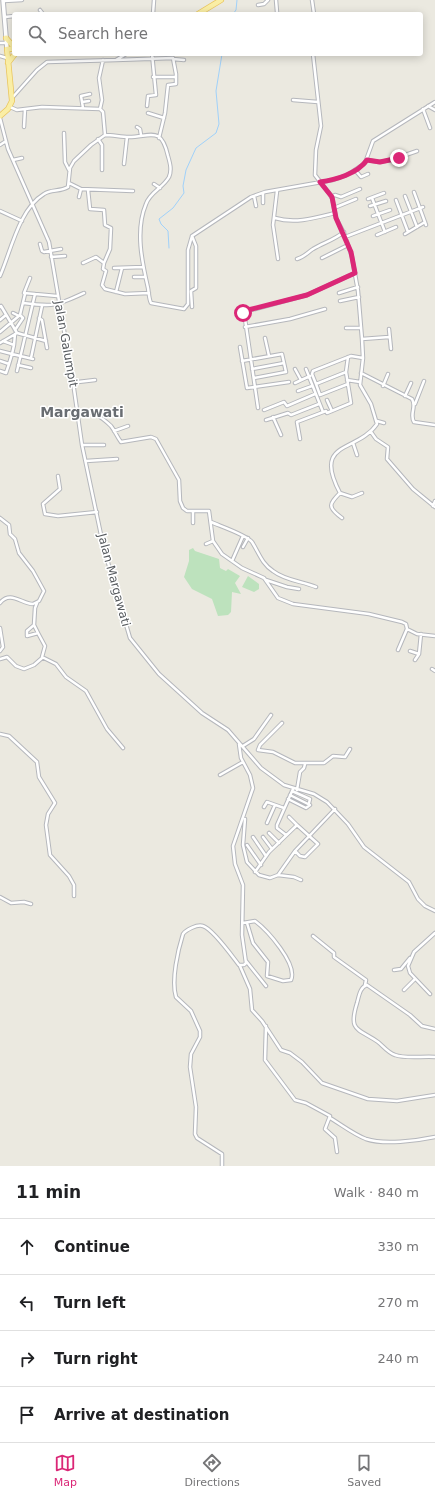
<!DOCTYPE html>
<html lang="en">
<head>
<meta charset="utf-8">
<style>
  :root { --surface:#fff; --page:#f6f6f6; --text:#202124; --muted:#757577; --line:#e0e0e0; --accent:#db2777 }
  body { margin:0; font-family:"DejaVu Sans",sans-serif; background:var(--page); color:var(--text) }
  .stop { position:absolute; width:12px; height:12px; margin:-9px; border:3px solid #db2777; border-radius:50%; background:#fff }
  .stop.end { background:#db2777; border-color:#fff; box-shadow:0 1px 4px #0008 }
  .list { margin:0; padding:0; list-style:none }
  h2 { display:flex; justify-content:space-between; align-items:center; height:52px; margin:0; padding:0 16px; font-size:17px }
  h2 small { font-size:13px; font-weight:400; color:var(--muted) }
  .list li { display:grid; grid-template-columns:26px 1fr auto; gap:12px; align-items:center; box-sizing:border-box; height:56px; padding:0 16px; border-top:1px solid var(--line) }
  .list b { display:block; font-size:15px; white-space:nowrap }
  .list em { font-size:13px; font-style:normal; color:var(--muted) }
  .icon { flex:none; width:22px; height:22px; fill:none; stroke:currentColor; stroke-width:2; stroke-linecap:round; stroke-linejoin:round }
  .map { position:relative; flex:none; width:435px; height:1166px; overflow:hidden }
  .search { position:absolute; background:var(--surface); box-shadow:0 2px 10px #0003; left:12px; right:12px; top:12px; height:44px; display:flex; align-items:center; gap:10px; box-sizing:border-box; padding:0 14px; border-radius:4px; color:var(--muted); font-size:15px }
  .sheet { height:276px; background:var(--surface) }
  nav { display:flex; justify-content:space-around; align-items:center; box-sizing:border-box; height:56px; border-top:1px solid var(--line); background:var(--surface); font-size:11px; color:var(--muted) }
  nav a { display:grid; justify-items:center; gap:2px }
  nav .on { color:var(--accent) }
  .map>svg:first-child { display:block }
  .green { fill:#bde2bd }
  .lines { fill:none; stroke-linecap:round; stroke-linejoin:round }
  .stream { stroke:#a0d1fa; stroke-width:1 }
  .minor-casing { stroke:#b5b7bc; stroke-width:4.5 }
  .tertiary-casing { stroke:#b5b7bc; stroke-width:5.5 }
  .primary-casing { stroke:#e9c45b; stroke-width:6 }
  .minor { stroke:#fff; stroke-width:2.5 }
  .tertiary { stroke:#fff; stroke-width:3.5 }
  .primary { stroke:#faeea5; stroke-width:4.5 }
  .route { stroke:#db2777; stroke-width:5 }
  .labels { text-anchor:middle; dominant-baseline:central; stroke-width:3; stroke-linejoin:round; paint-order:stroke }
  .street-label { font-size:12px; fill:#585c60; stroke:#fff }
  .quarter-label { font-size:14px; font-weight:bold; fill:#696d72; stroke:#fff }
</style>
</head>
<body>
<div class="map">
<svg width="435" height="1166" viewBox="0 0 435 1166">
  <rect width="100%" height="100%" fill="#ebe9e0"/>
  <path class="green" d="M193 548 195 551 219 559 220 568 226 571 228 569 240 576 235 583 241 594 232 592 231 612 228 615 218 616 212 599 192 589 184 577 189 561V550Z
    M248 576 259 584V589L254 592 242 587Z"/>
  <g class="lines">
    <path class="stream" d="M233 14 236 10 237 0
      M169 248 168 231 161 224 159 219 173 208 184 193 183 186 186 170 196 148 216 133 219 124 216 91 222 54"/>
    <g class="minor-casing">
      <path id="minor" d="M276 0 277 12
        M312 0 314 14
        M4 1 22 0
        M258 5 264 4 268 0
        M40 10 43 14
        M153 14 154 0
        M5 17 14 16
        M0 43H7
        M313 54 321 126 316 150 315 175 332 197 336 218 344 233 352 257 358 291 362 339 363 358 360 385 371 404 377 424C357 453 312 440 340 493 329 504 327 507 342 518
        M0 56 7 58
        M173 59 184 60
        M116 60 173 58 176 74V84L168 85 165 113 159 138
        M153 77H176
        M12 98 37 70 47 62 116 60 126 54
        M293 100 318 102
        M82 102 89 101
        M147 106 148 96 156 95 152 54
        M428 106 435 110
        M10 107 17 110 25 109 24 127
        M83 108 81 96 90 94
        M25 109 42 107 100 109 103 112 105 135
        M100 109 102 100 99 78 103 60
        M423 109 430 128
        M148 113 164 118
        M0 118 8 149 49 242 74 389 82 445 104 549 130 638 159 674 202 713 228 730 261 768 284 785 314 794 327 802 348 824 364 847 409 882 418 899 425 906 435 911
        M137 127 140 129 141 135
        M64 133 65 162 69 170
        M98 139 102 145V170
        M0 145 6 141
        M13 160 22 158
        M367 160 379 162 391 160 417 151
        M124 164 127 137
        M355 170 361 177 368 174
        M69 183 81 189 79 197
        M154 184 160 188
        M81 189 133 191
        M88 190 90 209 104 210 105 225 111 228 110 249 104 263
        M277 191 273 225 278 259
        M414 192 426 225
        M254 196 256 206
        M405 196 417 227
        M331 197 335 195 341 197 360 189
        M372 198 385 232
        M368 199 384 193
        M396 200 408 232
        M263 203V193
        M370 206 386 201
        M334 208 356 199
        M0 211 22 221
        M373 216 390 210
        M275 218C295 224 315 218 335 213
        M405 234 425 222
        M377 235 396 227
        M345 237 423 207
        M40 244 42 251 44 252 61 249
        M51 257 65 256
        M322 258 348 245
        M297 259C304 257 307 253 313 249 323 243 334 240 344 232
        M83 263 96 257 104 263 103 269 106 271 102 285 105 289 125 294 149 293
        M114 268 143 267
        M0 276C11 251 19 209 44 194 51 189 60 192 68 187L70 168 74 161 91 145 105 135C113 135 121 137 129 137 150 137 161 125 168 156 170 163 172 170 169 177 163 188 150 192 146 204 135 230 142 262 148 288 149 294 149 299 151 303L184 309 188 304V250L192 236 251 197 265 192 333 180 347 175 365 163 373 141 435 102
        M134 277H145
        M30 278 24 293 57 296
        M116 292 122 268
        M339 293 358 287
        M340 301 359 297
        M23 303C54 307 56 306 84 293
        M0 307 1 306 17 333 46 341
        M192 307 191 291 196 288V246L192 236
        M13 313 19 316
        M39 318 42 320 47 348
        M0 320 6 315
        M245 327 290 319 325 309
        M346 328H361
        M389 329 391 349
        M15 330 23 318 20 315
        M0 332 20 315 25 294
        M265 338 269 356
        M362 339 389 337
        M0 343 17 333
        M14 345 15 334
        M240 347 247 388 289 382
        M0 351 12 354 14 345 3 341
        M31 358 42 306
        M0 361 9 364 12 354 33 359
        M242 361 282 354 286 372 254 378
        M18 365 31 368
        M252 369 284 363
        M295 369 301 380
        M306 369 323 412
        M0 371 6 373 9 364
        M17 371 35 294
        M346 372 316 384 312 374 313 371 351 356 363 358
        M361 373 412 399C417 407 409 414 414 422L435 425
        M347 380 360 382
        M295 383 310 376
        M316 384 320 395 348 384
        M74 385 78 382 95 380
        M383 386 388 374
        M298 391 312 386
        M405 396 411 383
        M327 400 332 411
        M415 404 424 381
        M258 408 244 312 307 295 355 273
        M264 410 284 402 287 406 315 394
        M77 411C91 410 101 416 111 426 115 431 117 437 121 442L151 437 156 439 179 480 180 501 183 508 187 511H209L213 541 222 554 242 568 264 578 278 598 293 604 369 614 402 622 406 624 407 629 417 634 435 636
        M273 417 281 435
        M266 420 288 413 291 415 319 404
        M377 421 384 423
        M114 431 128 426
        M371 432 376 439 388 447 387 459 413 489 435 507
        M300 439 297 422 326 411 327 413 351 403 346 372 348 357
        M353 443 357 455
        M82 445H104
        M86 461 117 459
        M58 476 60 489 43 504 45 514 58 516 97 512
        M340 493 352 497 362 493
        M433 506 435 501
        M0 518 9 525 10 534 15 539 19 553 33 571 44 591 39 601 33 604C22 604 10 590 0 603
        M211 522C220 526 247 535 252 542 259 553 262 564 273 571 286 581 302 581 316 587
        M193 523V511
        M206 544 213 541
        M243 547 248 538
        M232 561 243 536
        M266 580 287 587 299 589
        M37 603 35 608 34 625 27 631V636L38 633 45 646 42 657 56 664 66 677 86 691 107 729 123 748
        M34 625 38 633
        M0 628 3 647 0 651
        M398 650 407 629
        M410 651 419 654
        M0 659 7 657 16 666 24 669 34 665 42 658
        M415 660 419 654 421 634
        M432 669 435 671
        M282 723 260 745 258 750 273 752 295 763H324L333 756 345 757 350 749
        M0 734 9 736 37 762 39 777 55 803 48 814 46 825 50 855 69 876 74 885V896
        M243 746 254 739 271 715
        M220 775 243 762
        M297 790 300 772 304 768 305 764
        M292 791 310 799 309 803
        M288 799 306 808 310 805 290 795
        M264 807 267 802 284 808
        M289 817 297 825
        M245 819 243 845 247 862 259 875 270 878 278 875 295 851 335 809
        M267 823 275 805
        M269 833 279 843
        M286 835 277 828V825L293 789
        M253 837 266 856
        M263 837 272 849
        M247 845 261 865
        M255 872 269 852 297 825 318 844 305 857 300 856 295 851
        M278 875 294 877 301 880
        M0 897 11 903 24 902 31 904
        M243 923 255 921C267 930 298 964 291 980L283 981 267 976 268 962 253 943 247 923
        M313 936 334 953V957L366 980 365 985
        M246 961 266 986
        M240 966 250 989 252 1010 262 1021 281 1050 290 1053 302 1062 322 1083 368 1099 397 1101 435 1095
        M394 970 401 969 410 958
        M404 990 415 979
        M430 994 410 973 408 966 414 952 435 933
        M266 1026 265 1060 295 1100 306 1103 330 1116 325 1129 335 1138 337 1152
        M435 1029 422 1026 410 1015 367 985C360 987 359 996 357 1003 348 1032 358 1028 378 1042 383 1046 388 1053 395 1055 406 1059 423 1056 435 1057
        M330 1118C342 1125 353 1134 366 1139 384 1145 416 1141 435 1137
        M222 1166V1154L197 1138 195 1134 196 1107 190 1067 191 1054 200 1037V1031L191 1011 176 997C171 980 178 950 183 934 186 930 197 924 203 926 213 929 232 956 239 965H244L246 963 242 935 243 885 235 864 233 846 253 788 250 775 241 758 239 744"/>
    </g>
    <g class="tertiary-casing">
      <path id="tertiary" d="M3 0 7 49"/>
    </g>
    <g class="primary-casing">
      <path id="primary" d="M198 14 221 0
        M6 38 14 47
        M8 63 15 54
        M0 116 8 109 12 101 7 49H14"/>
    </g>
    <use href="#minor" class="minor"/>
    <use href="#tertiary" class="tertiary"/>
    <use href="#primary" class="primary"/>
  </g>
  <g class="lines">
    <path class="route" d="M243 313 248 310 307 295 355 273 351 252 336 218 332 197 320 182C335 180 357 174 367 160L380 162 399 158"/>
  </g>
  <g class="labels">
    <g class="street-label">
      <text transform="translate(66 344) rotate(80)">Jalan Galumpit</text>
      <text transform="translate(114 580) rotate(75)">Jalan Margawati</text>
    </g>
    <g class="quarter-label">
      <text x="82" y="412">Margawati</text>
    </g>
  </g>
</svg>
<div class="stop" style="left:243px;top:313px"></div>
<div class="stop end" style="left:399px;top:158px"></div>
<div class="search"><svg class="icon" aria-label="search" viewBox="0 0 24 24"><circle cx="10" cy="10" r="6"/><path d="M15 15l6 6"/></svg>Search here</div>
</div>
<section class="sheet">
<h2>11 min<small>Walk · 840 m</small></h2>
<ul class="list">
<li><svg class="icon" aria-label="ahead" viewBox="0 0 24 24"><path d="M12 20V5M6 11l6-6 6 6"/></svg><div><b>Continue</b></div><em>330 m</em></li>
<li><svg class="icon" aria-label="left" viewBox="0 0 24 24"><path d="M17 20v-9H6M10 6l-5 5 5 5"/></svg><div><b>Turn left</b></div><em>270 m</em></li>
<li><svg class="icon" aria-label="right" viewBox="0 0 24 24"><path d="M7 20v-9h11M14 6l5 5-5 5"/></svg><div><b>Turn right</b></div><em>240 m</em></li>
<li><svg class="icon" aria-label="arrive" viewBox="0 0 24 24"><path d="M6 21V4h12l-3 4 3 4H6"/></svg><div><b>Arrive at destination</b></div></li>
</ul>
</section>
<nav>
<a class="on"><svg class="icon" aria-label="map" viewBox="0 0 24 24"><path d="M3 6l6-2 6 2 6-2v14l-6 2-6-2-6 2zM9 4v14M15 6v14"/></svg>Map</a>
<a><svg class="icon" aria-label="directions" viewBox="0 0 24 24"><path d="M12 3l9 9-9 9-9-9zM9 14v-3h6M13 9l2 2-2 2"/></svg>Directions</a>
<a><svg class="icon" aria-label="saved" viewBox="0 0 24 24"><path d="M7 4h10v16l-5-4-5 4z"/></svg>Saved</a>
</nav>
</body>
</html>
